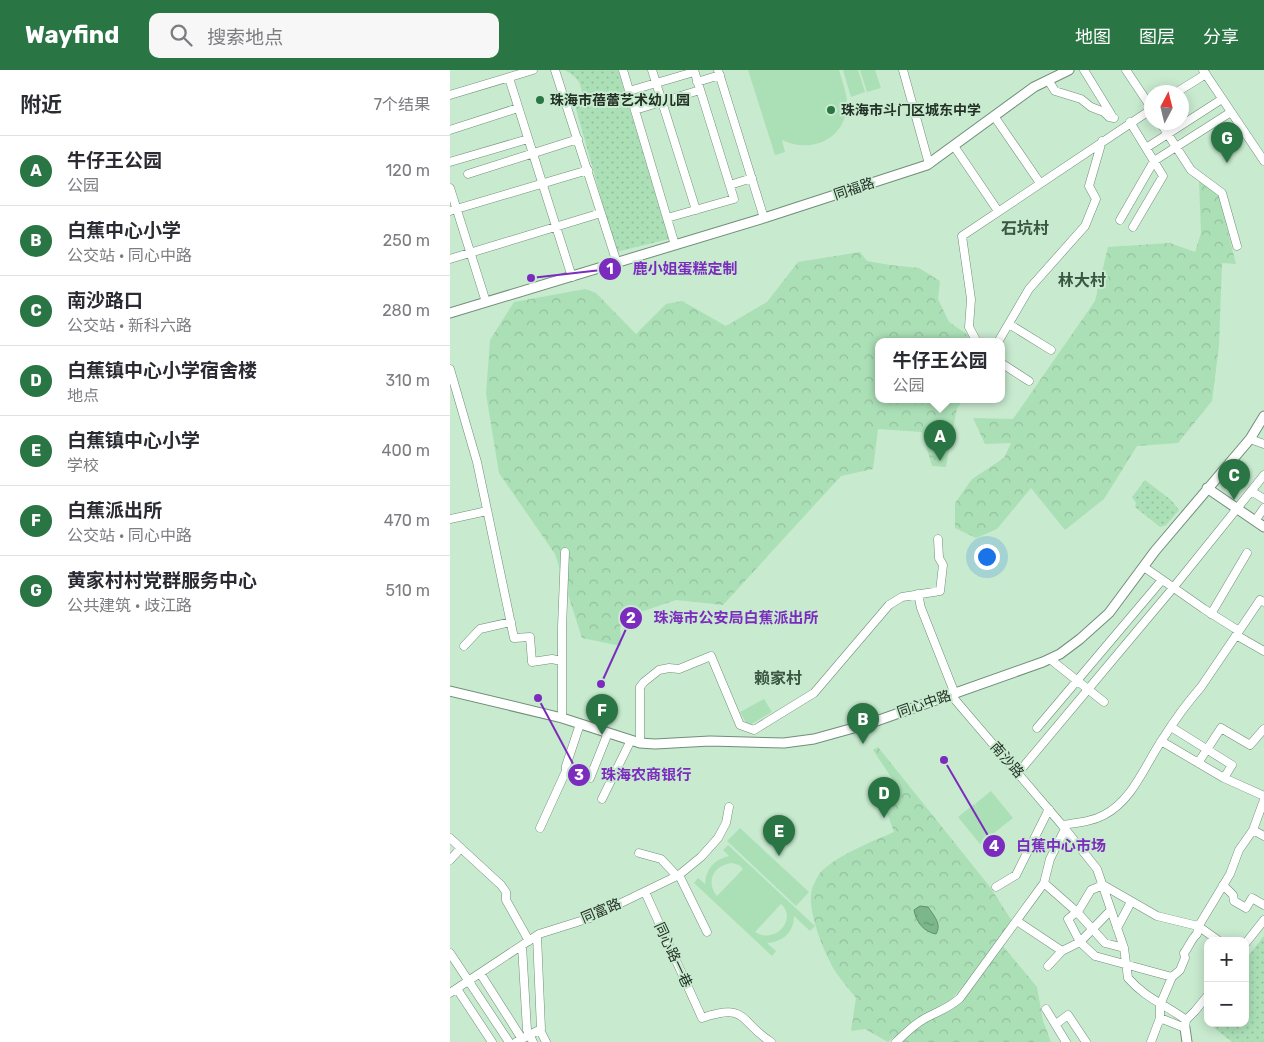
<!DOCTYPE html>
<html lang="zh">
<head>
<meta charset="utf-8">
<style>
  :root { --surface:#fff; --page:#f7f7f7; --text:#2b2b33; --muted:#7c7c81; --line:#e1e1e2; --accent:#297543 }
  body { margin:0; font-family:Rubik,"Noto Sans SC",sans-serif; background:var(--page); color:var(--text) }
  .controls { position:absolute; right:15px; bottom:15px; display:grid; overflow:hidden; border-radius:10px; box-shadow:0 2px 12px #0003 }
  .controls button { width:45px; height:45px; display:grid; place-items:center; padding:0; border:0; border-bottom:1px solid var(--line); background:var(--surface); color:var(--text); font:25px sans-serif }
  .compass { position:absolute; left:694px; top:15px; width:45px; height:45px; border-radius:50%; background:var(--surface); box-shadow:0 2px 12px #0003; rotate:7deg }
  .you { position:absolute; left:536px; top:486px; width:18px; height:18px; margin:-12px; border:4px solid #fff; border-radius:50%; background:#1a73e8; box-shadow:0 0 0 8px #1a73e833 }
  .badge { display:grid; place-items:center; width:32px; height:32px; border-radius:50%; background:var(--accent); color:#fff; font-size:16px; font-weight:700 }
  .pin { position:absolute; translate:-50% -41px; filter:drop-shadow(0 1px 2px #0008) }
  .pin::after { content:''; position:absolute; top:26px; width:18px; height:15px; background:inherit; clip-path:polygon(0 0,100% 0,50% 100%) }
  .popup { position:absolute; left:425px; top:268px; width:130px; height:65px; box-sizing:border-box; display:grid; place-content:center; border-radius:10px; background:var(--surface); filter:drop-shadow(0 1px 4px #0005); font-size:16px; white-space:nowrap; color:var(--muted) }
  .popup b { font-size:19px; color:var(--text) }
  .popup::after { content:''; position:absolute; left:50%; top:100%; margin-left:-10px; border:10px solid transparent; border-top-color:var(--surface) }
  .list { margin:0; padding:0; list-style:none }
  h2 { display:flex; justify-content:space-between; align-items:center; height:65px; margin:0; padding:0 20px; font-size:21px }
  h2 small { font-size:16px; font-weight:400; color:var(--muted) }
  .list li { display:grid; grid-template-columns:32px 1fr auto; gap:15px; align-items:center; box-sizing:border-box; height:70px; padding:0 20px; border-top:1px solid var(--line) }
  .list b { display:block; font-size:19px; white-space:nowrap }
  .list p { margin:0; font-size:16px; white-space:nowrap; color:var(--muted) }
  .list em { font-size:16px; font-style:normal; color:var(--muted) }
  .icon { flex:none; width:28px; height:28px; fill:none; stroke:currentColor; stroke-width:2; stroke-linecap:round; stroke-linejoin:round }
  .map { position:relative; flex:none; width:814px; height:972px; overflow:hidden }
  header { display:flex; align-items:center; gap:30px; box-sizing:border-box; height:70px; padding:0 25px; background:var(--accent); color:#fff }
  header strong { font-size:24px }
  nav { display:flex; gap:28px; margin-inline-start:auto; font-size:18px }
  .search { width:350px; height:45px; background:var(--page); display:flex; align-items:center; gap:12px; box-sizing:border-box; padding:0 18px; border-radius:10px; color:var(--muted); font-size:19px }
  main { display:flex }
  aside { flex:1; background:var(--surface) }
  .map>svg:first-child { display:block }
  .grass { fill:#abe0b7; fill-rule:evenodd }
  .forest { fill:url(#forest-crowns) }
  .park { fill:url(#park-dots) }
  .water { fill:url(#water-ripples); stroke:#618e6d }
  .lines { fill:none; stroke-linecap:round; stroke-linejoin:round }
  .minor-casing { stroke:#708f77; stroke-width:9 }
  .tertiary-casing { stroke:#708f77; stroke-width:11 }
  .minor { stroke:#fff; stroke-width:8 }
  .tertiary { stroke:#fff; stroke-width:9 }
  .poi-dot { fill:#297543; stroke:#c8eacf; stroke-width:2 }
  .labels { text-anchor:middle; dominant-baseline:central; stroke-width:4; stroke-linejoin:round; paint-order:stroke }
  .poi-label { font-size:14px; font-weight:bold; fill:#233026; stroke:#c8eacf; text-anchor:start }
  .street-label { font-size:14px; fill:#233026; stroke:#c8eacf }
  .quarter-label { font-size:16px; font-weight:bold; fill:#3a5741; stroke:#c8eacf }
  .leader { fill:none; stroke:#7b2cbf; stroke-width:2 }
  .callout-dot { fill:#7b2cbf; stroke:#c8eacf; stroke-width:2 }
  .mark-label { font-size:15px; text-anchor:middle; font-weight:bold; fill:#fff }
  .callout-label { font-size:15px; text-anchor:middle; font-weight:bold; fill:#7b2cbf; stroke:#c8eacf; stroke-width:4; stroke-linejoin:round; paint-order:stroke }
</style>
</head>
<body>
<header>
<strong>Wayfind</strong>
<div class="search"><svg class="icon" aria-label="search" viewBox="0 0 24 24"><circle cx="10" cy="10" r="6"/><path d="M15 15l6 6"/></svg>搜索地点</div>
<nav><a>地图</a><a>图层</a><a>分享</a></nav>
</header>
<main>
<aside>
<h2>附近<small>7个结果</small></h2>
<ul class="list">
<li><span class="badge">A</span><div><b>牛仔王公园</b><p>公园</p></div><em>120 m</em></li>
<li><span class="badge">B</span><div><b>白蕉中心小学</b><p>公交站 · 同心中路</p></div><em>250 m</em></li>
<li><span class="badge">C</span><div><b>南沙路口</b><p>公交站 · 新科六路</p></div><em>280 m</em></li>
<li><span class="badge">D</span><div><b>白蕉镇中心小学宿舍楼</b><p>地点</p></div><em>310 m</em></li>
<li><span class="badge">E</span><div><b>白蕉镇中心小学</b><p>学校</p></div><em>400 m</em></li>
<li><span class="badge">F</span><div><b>白蕉派出所</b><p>公交站 · 同心中路</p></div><em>470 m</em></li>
<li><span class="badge">G</span><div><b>黄家村村党群服务中心</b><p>公共建筑 · 歧江路</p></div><em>510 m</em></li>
</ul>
</aside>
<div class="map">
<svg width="814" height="972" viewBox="0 0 814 972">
  <defs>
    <pattern id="forest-crowns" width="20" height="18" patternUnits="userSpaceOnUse" patternTransform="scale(1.25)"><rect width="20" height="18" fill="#abe0b7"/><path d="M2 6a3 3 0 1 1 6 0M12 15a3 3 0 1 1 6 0" fill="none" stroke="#93c09d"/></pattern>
    <pattern id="park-dots" width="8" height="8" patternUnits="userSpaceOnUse" patternTransform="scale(1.25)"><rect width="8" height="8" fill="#abe0b7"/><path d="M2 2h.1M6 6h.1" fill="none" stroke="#93c09d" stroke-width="1.8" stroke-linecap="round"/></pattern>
    <pattern id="water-ripples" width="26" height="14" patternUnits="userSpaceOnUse" patternTransform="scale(1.25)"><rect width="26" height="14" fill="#7cb78b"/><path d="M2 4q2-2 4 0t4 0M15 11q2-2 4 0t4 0" fill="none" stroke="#659571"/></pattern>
  </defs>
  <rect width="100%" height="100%" fill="#c8eacf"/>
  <path class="grass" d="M298 0H389C392 11 397 23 397 34 396 70 360 84 332 70L335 82 325 85Z
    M393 0H408L415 22 401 27Z
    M410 0H425L431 18 417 22Z
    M314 629 322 642 298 656 290 642Z
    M541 721 563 748 530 774 508 747 524 734 528 739 525 734Z
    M290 758 359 822 346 836 277 771Z
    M278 775 365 856 360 861 344 846C344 862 333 872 317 873L326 881 322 886 244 813 248 808 255 814C256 798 264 790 279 786L273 780ZM282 793 289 795 293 799 267 826C255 811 264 795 282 793ZM331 834C348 849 325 875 305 862Z"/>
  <path class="forest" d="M749 111 766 115 786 194 772 193 769 276 762 331 728 373 687 376 654 429 615 460 581 418 547 459 526 468 505 458V433L522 409 554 388 561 373 535 374 523 348 563 349 645 231 658 177 720 173 745 182 751 163Z
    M410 182 417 191 440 195 469 198 490 211 488 229 499 252 528 272H429V330H513L507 338 496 397 482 396 472 362 428 359 423 399 391 406 273 535 226 530 170 549 171 576 132 568 105 484 49 403 36 324 40 270 64 232 135 219 146 223 186 264 216 234 232 231 276 256 317 232 348 192Z
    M428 677 540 817 562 851 530 897 494 937 468 949 438 972 415 959 401 961 406 928C399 919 391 910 385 901 374 882 359 846 361 824 361 819 367 807 370 803 385 786 423 771 444 762L431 727 449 719 423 680Z
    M552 875 587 917 593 951 601 972H450L461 961 481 947 492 945 520 921Z"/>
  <path class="park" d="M115 0H168L219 169 166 182 125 35 133 30C131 13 130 9 115 0Z
    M695 410 721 430 729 440 716 455 710 457 685 437 686 433 682 427Z
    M814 866V972H782L758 953H795V890Z"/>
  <path class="water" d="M470 836 478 837C484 846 492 854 486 864 474 862 466 852 464 840Z"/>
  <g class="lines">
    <g class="minor-casing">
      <path id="minor" d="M105 0 167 193
        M173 0 225 175
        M202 0 246 140
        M268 0 314 148
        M453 0 479 94
        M634 0 661 44
        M676 0 702 39
        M753 0 814 91
        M59 8 122 207
        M598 10 605 21 631 29 641 37 654 42 659 47 664 48
        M247 12 270 5
        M179 21 244 2
        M727 22 756 4
        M0 25 83 0
        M185 40 250 20
        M544 46 590 113
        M680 52 713 106 683 157
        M710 52 741 100 772 123 787 176
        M0 60 68 38
        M504 76 548 141
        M696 78 772 29
        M0 92 78 69
        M18 104 128 69
        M280 115 302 108
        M0 118 36 232
        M0 141 138 100
        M217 148 284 129 244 0
        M670 150 704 91 781 42
        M0 189 151 143
        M559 254 601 280
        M527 272 519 257 521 229 512 166 702 39
        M548 272 579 219 635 156 646 129 639 116 652 71
        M551 293 579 311
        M0 299 27 392 64 568 80 567 82 592 102 589 111 591
        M800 369 814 374
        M801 421 814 429
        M0 449 37 441
        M805 451 814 438
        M694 497 754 539 789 561
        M468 524 471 538 505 624
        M761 544 797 483
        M786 565 814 581
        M14 576 30 559 61 552
        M600 589 654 632
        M501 625 612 755 647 799 674 878 678 908C695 928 716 935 736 950
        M112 648V557L115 482
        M721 657 782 695 774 708
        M587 658 712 510
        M711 671 774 708 814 726
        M190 673V617L194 612 209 600 219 598 229 599 261 586 290 655 304 660 364 623 439 535 452 527 490 521 493 495 489 488 488 469
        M748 693 771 658 800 675 814 659
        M568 703 723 518 814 405
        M140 708 158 663
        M152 729 181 670
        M612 755C626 753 641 752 654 745 683 730 695 695 712 670 724 651 737 633 751 617L810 530 814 532
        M90 758 116 701V696L130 654
        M803 760 814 766
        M0 768 51 815 56 822V830L79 871
        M189 783 211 789 227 806
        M0 790 11 778
        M229 805 257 862
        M594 813 627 842 655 873 674 878
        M773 815 783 825 784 831 796 838 802 828 814 835
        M546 817 566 805 599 739
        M195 822 252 948C298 932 289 952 321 972
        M567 851 612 881
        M667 858 681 832
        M795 874 814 850
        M72 876 77 960 83 972
        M0 883 59 972
        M598 896 612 881 630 872 661 840
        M30 903 72 969
        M722 907 645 886 630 872 618 849 629 840 641 820 653 815 707 846 748 856 769 871
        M7 919 42 972
        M0 923 89 864 140 848 229 805 251 787 268 768 276 753 279 737
        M596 939 616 972
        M710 948 735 958 736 950 745 941 758 925
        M606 954 618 945 636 972
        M90 960 96 972
        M66 972 91 959 87 866
        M446 972C455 964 463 955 474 949 488 941 498 939 510 928L594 813 600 789 615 759
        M701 972 710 948V935L722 907 730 900 735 888 734 883C739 877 741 869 747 864L748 857 780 804 789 780 803 760 814 730"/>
    </g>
    <g class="tertiary-casing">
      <path id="tertiary" d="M0 243 314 148 477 95 584 17 619 0
        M757 418 814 457
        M0 621 112 648 190 673 205 674 260 671 334 673 364 669 418 654 593 592 610 584 630 569 659 543 705 481 800 369 814 346
        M735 958 737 972"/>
    </g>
    <use href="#minor" class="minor"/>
    <use href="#tertiary" class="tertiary"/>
  </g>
  <g class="poi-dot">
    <circle cx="90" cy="30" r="5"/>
    <circle cx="381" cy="40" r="5"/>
  </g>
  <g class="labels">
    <g class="poi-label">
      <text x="100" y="30">珠海市蓓蕾艺术幼儿园</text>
      <text x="391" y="40">珠海市斗门区城东中学</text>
    </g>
    <g class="street-label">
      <text transform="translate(404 119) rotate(-18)">同福路</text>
      <text transform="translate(474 634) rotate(-19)">同心中路</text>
      <text transform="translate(557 690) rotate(49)">南沙路</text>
      <text transform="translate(151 841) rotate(-23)">同富路</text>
      <text transform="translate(223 885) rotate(65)">同心路一巷</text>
    </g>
    <g class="quarter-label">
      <text x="575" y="158">石坑村</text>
      <text x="632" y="210">林大村</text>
      <text x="328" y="608">赖家村</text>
    </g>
  </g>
  <path class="leader" d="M81 208L160 199M151 614L181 548M88 628L129 705M494 690L544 776"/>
  <g class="callout-dot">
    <circle cx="81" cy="208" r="5"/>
    <circle cx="151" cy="614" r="5"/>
    <circle cx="88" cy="628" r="5"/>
    <circle cx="494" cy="690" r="5"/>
    <circle cx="160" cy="199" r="12"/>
    <circle cx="181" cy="548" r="12"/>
    <circle cx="129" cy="705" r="12"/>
    <circle cx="544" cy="776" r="12"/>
  </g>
  <g class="mark-label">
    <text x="160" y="204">1</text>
    <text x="181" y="553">2</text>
    <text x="129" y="710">3</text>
    <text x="544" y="781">4</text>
  </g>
  <g class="callout-label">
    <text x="235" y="204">鹿小姐蛋糕定制</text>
    <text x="286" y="553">珠海市公安局白蕉派出所</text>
    <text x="196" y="710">珠海农商银行</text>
    <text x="611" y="781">白蕉中心市场</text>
  </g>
</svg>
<div class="controls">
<button>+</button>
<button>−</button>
</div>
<svg class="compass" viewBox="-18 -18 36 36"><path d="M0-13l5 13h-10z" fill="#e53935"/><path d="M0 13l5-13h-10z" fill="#7c7c81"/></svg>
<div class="you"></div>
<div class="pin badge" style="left:490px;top:391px">A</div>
<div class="popup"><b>牛仔王公园</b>公园</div>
<div class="pin badge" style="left:413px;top:674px">B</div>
<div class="pin badge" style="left:784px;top:430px">C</div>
<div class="pin badge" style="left:434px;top:748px">D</div>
<div class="pin badge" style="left:329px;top:786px">E</div>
<div class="pin badge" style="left:152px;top:665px">F</div>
<div class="pin badge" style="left:777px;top:93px">G</div>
</div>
</main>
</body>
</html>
